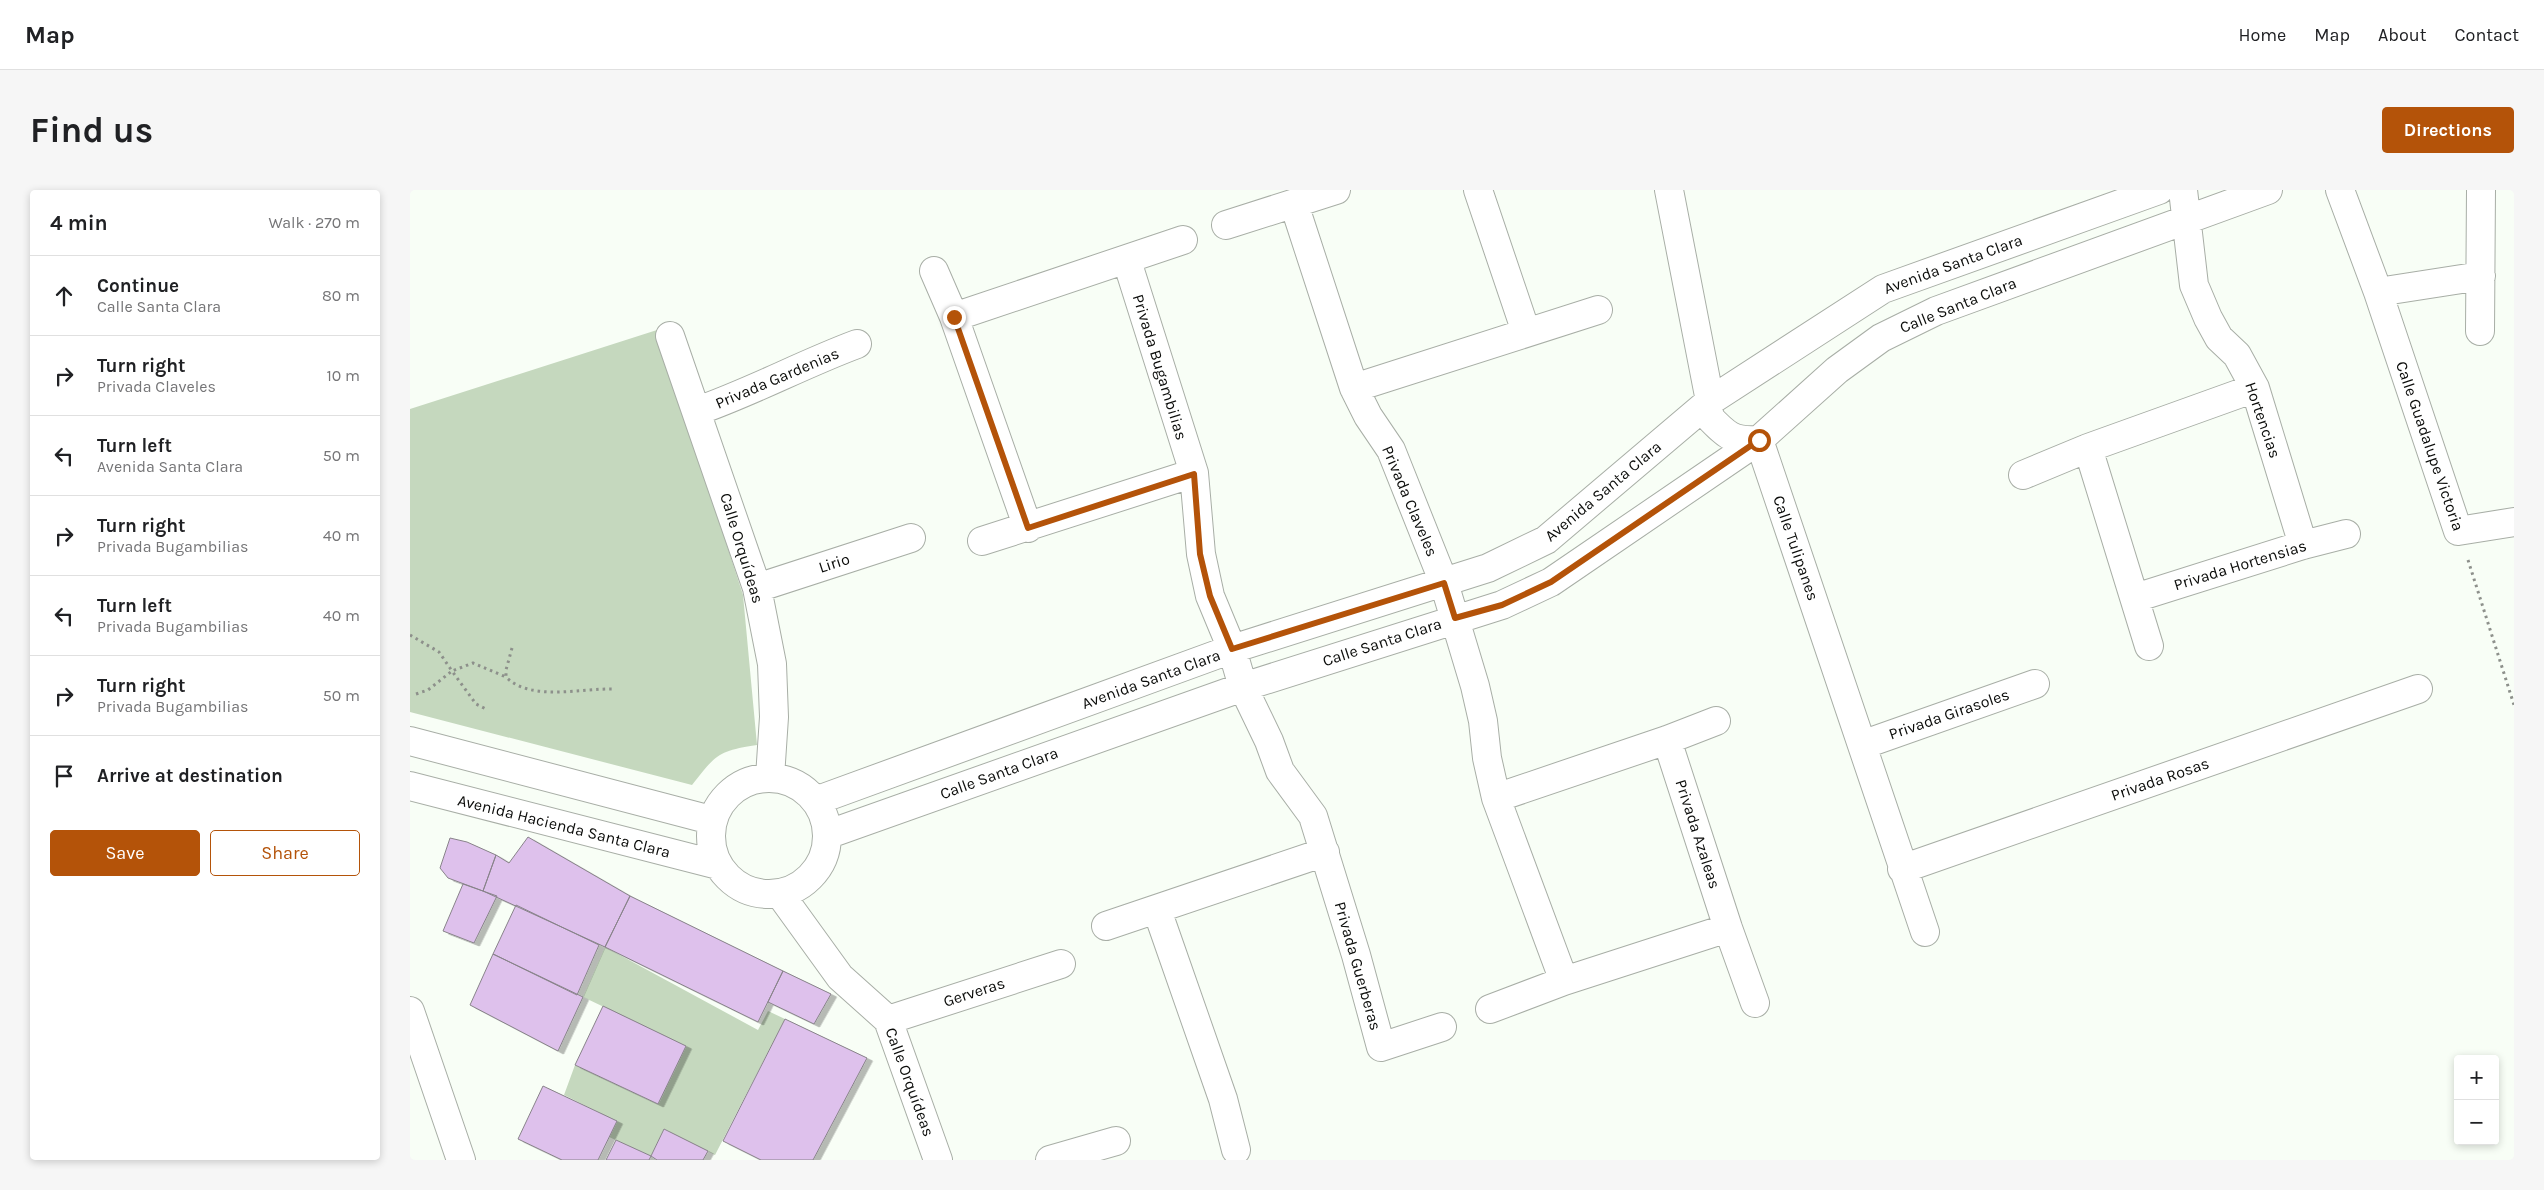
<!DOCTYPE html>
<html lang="en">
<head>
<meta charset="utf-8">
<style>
  :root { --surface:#fff; --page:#f6f6f6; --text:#202124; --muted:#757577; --line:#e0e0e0; --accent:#b45309 }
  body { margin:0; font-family:Karla,sans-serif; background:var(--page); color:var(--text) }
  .controls { position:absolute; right:15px; bottom:15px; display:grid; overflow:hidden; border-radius:5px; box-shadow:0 2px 8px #0003 }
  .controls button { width:45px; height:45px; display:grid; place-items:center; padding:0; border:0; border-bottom:1px solid var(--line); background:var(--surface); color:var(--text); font:25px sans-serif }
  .stop { position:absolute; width:15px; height:15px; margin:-11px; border:4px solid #b45309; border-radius:50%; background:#fff }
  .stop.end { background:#b45309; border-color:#fff; box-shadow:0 1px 5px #0008 }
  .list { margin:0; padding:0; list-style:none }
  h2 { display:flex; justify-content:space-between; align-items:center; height:65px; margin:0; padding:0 20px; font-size:21px }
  h2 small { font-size:16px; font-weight:400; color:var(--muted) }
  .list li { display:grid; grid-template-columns:32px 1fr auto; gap:15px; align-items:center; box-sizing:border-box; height:80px; padding:0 20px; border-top:1px solid var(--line) }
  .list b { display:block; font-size:19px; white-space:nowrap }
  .list p { margin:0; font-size:16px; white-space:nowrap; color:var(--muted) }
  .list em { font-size:16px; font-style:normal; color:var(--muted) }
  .actions { display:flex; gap:10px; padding:15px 20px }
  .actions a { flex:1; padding:11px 0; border:1px solid var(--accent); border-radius:5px; text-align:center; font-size:18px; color:var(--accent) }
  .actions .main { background:var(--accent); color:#fff }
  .icon { flex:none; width:28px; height:28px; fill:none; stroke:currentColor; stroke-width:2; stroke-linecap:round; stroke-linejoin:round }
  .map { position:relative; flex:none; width:2104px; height:970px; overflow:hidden; border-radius:5px }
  header { display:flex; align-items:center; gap:30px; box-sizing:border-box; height:70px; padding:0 25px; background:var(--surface); border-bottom:1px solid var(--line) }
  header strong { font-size:24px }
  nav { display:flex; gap:28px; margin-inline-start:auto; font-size:18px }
  .intro { display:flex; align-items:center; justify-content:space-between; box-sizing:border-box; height:120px; padding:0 30px }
  h1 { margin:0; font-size:35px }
  .button { padding:12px 22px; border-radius:5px; background:var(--accent); color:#fff; font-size:18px; font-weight:700 }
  main { display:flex; gap:30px; padding:0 30px }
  aside { flex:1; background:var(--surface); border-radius:5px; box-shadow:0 2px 8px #0003 }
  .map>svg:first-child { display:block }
  .green { fill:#c5d8be }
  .building { fill:#dec1ec; stroke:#88838a; filter:url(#shadow) }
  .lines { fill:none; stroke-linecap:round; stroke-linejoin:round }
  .minor-casing { stroke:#a8aea6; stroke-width:30 }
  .path { stroke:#8d908b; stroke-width:3; stroke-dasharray:2.5 4; stroke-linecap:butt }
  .minor { stroke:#fff; stroke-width:28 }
  .route { stroke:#b45309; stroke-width:6 }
  .labels { text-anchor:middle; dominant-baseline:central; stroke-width:4.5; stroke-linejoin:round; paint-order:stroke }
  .street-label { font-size:16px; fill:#0b0c0a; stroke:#fff }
</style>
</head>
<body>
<header>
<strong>Map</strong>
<nav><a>Home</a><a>Map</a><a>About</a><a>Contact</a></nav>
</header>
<div class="intro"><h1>Find us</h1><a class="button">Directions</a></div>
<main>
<aside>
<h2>4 min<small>Walk · 270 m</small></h2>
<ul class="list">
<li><svg class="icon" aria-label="ahead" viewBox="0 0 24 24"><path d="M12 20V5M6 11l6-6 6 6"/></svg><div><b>Continue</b><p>Calle Santa Clara</p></div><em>80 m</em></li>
<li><svg class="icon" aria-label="right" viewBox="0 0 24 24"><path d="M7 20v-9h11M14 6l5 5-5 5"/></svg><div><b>Turn right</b><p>Privada Claveles</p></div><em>10 m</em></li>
<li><svg class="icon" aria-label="left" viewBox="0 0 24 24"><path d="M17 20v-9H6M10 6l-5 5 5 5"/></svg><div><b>Turn left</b><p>Avenida Santa Clara</p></div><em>50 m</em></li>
<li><svg class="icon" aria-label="right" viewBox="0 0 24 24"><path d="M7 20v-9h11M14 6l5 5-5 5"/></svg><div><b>Turn right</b><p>Privada Bugambilias</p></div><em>40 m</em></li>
<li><svg class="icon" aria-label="left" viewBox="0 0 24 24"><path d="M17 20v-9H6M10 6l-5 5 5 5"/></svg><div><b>Turn left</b><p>Privada Bugambilias</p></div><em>40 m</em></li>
<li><svg class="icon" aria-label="right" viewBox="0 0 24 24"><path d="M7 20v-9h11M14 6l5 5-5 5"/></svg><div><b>Turn right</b><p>Privada Bugambilias</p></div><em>50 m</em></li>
<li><svg class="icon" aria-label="arrive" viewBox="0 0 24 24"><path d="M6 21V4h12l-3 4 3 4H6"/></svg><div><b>Arrive at destination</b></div></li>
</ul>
<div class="actions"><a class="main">Save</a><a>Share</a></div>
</aside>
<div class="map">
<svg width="2104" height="970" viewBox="0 0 2104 970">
  <defs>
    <filter id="shadow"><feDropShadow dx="5.5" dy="3" stdDeviation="0" flood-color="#0004"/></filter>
  </defs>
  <rect width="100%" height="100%" fill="#f8fef6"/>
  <path class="green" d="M247 140 333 405 347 555C307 561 306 565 282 595L0 522V219Z
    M195 757 348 840 358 821 375 829 305 965 254 939 241 966 199 947 206 931 154 905 165 875 248 914 276 856 173 807Z"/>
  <path class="building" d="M118 647 220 706 195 757 73 701 86 665 99 673Z
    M40 648 57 652 86 665 73 701 38 688 30 678Z
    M53 694 87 706 64 753 33 741Z
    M220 706 373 781 348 832 195 757Z
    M106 715 189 755 167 805 83 764Z
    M83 764 173 807 148 861 60 815Z
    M373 781 421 804 404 834 358 812Z
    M193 816 276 856 248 914 165 875Z
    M375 829 457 868 403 970H351L313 951Z
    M133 896 207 931 188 970H152L108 949Z
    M254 939 298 961 293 970H247L241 966Z
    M206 950 241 966 239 970H196Z"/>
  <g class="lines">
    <g class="minor-casing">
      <path id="minor" d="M1068 0 1116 142
        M1259 0 1300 211 1298 226C1316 245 1323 252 1349 250L1515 742
        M1773 0 1784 95 1798 128 1809 148 1827 165 1845 198 1893 355
        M1930 0 1968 102 2048 341 2104 332
        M884 14 944 198 958 226 981 260 1034 393 1065 496 1073 531 1077 568 1086 608 1154 791
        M816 35 926 0
        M717 71 784 283 791 364 800 406 822 459 833 497 859 551 870 581 903 626 946 765 971 857 1032 837
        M524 81 544 127 618 338
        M1968 102 2071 86
        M544 127 773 50
        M2070 141 2071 0
        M260 146 347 398 362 474 364 527 360 587
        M944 198 1188 120
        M287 221C342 202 393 174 447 154
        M1678 258 1739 456
        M1613 285 1678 258 1845 198
        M572 351 784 283
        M347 398 501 348
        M1725 408 1893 355 1936 344
        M1257 550 1318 738 1345 813
        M0 551 301 630
        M1452 555 1625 494
        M301 646a58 58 0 1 1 116 0a58 58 0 1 1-116 0Z
        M0 596 308 675
        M1086 608 1257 550 1306 531
        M408 610 822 459 1078 378 1136 350 1300 211 1473 99 1749 0
        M419 644 833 497 1092 415 1141 392 1349 250 1427 180 1471 148 1526 121 1858 0
        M1492 679 2008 499
        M370 704 430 787 478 830 528 970
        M747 720 813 909 826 960
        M696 736 915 662
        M1080 819 1154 791 1318 738
        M0 821 51 970
        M478 830 651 774
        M640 970 706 951"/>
    </g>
    <path class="path" d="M2058 370 2104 515
      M0 445 29 462 42 481 63 473 96 487
      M102 458 96 480V487C121 512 171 498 204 499
      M6 504 18 500 42 481 66 514 76 519"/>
    <use href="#minor" class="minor"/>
  </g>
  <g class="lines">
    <path class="route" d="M544 127 618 338 784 284 790 364 800 406 822 459 1034 393 1045 428 1092 415 1141 392 1349 250"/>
  </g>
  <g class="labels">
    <g class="street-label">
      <text transform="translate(1543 74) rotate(-20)">Avenida Santa Clara</text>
      <text transform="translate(1548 115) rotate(-22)">Calle Santa Clara</text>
      <text transform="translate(750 177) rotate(73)">Privada Bugambilias</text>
      <text transform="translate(367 188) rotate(-23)">Privada Gardenias</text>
      <text transform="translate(1853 230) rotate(71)">Hortencias</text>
      <text transform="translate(2020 256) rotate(71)">Calle Guadalupe Victoria</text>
      <text transform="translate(1193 301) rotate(-40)">Avenida Santa Clara</text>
      <text transform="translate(1000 311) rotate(67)">Privada Claveles</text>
      <text transform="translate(332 358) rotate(73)">Calle Orquídeas</text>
      <text transform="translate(1386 358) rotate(71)">Calle Tulipanes</text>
      <text transform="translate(424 373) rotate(-18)">Lirio</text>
      <text transform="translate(1830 375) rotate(-17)">Privada Hortensias</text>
      <text transform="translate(972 452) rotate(-18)">Calle Santa Clara</text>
      <text transform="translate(741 489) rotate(-20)">Avenida Santa Clara</text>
      <text transform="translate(1539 524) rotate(-19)">Privada Girasoles</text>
      <text transform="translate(589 583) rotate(-20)">Calle Santa Clara</text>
      <text transform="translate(1750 589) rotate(-19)">Privada Rosas</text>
      <text transform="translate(154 636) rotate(14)">Avenida Hacienda Santa Clara</text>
      <text transform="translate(1288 644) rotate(72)">Privada Azaleas</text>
      <text transform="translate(948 776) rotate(74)">Privada Guerberas</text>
      <text transform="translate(564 802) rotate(-18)">Gerveras</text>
      <text transform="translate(500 892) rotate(70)">Calle Orquídeas</text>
    </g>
  </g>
</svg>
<div class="controls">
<button>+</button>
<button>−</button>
</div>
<div class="stop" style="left:1349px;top:250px"></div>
<div class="stop end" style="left:544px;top:127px"></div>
</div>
</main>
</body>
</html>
